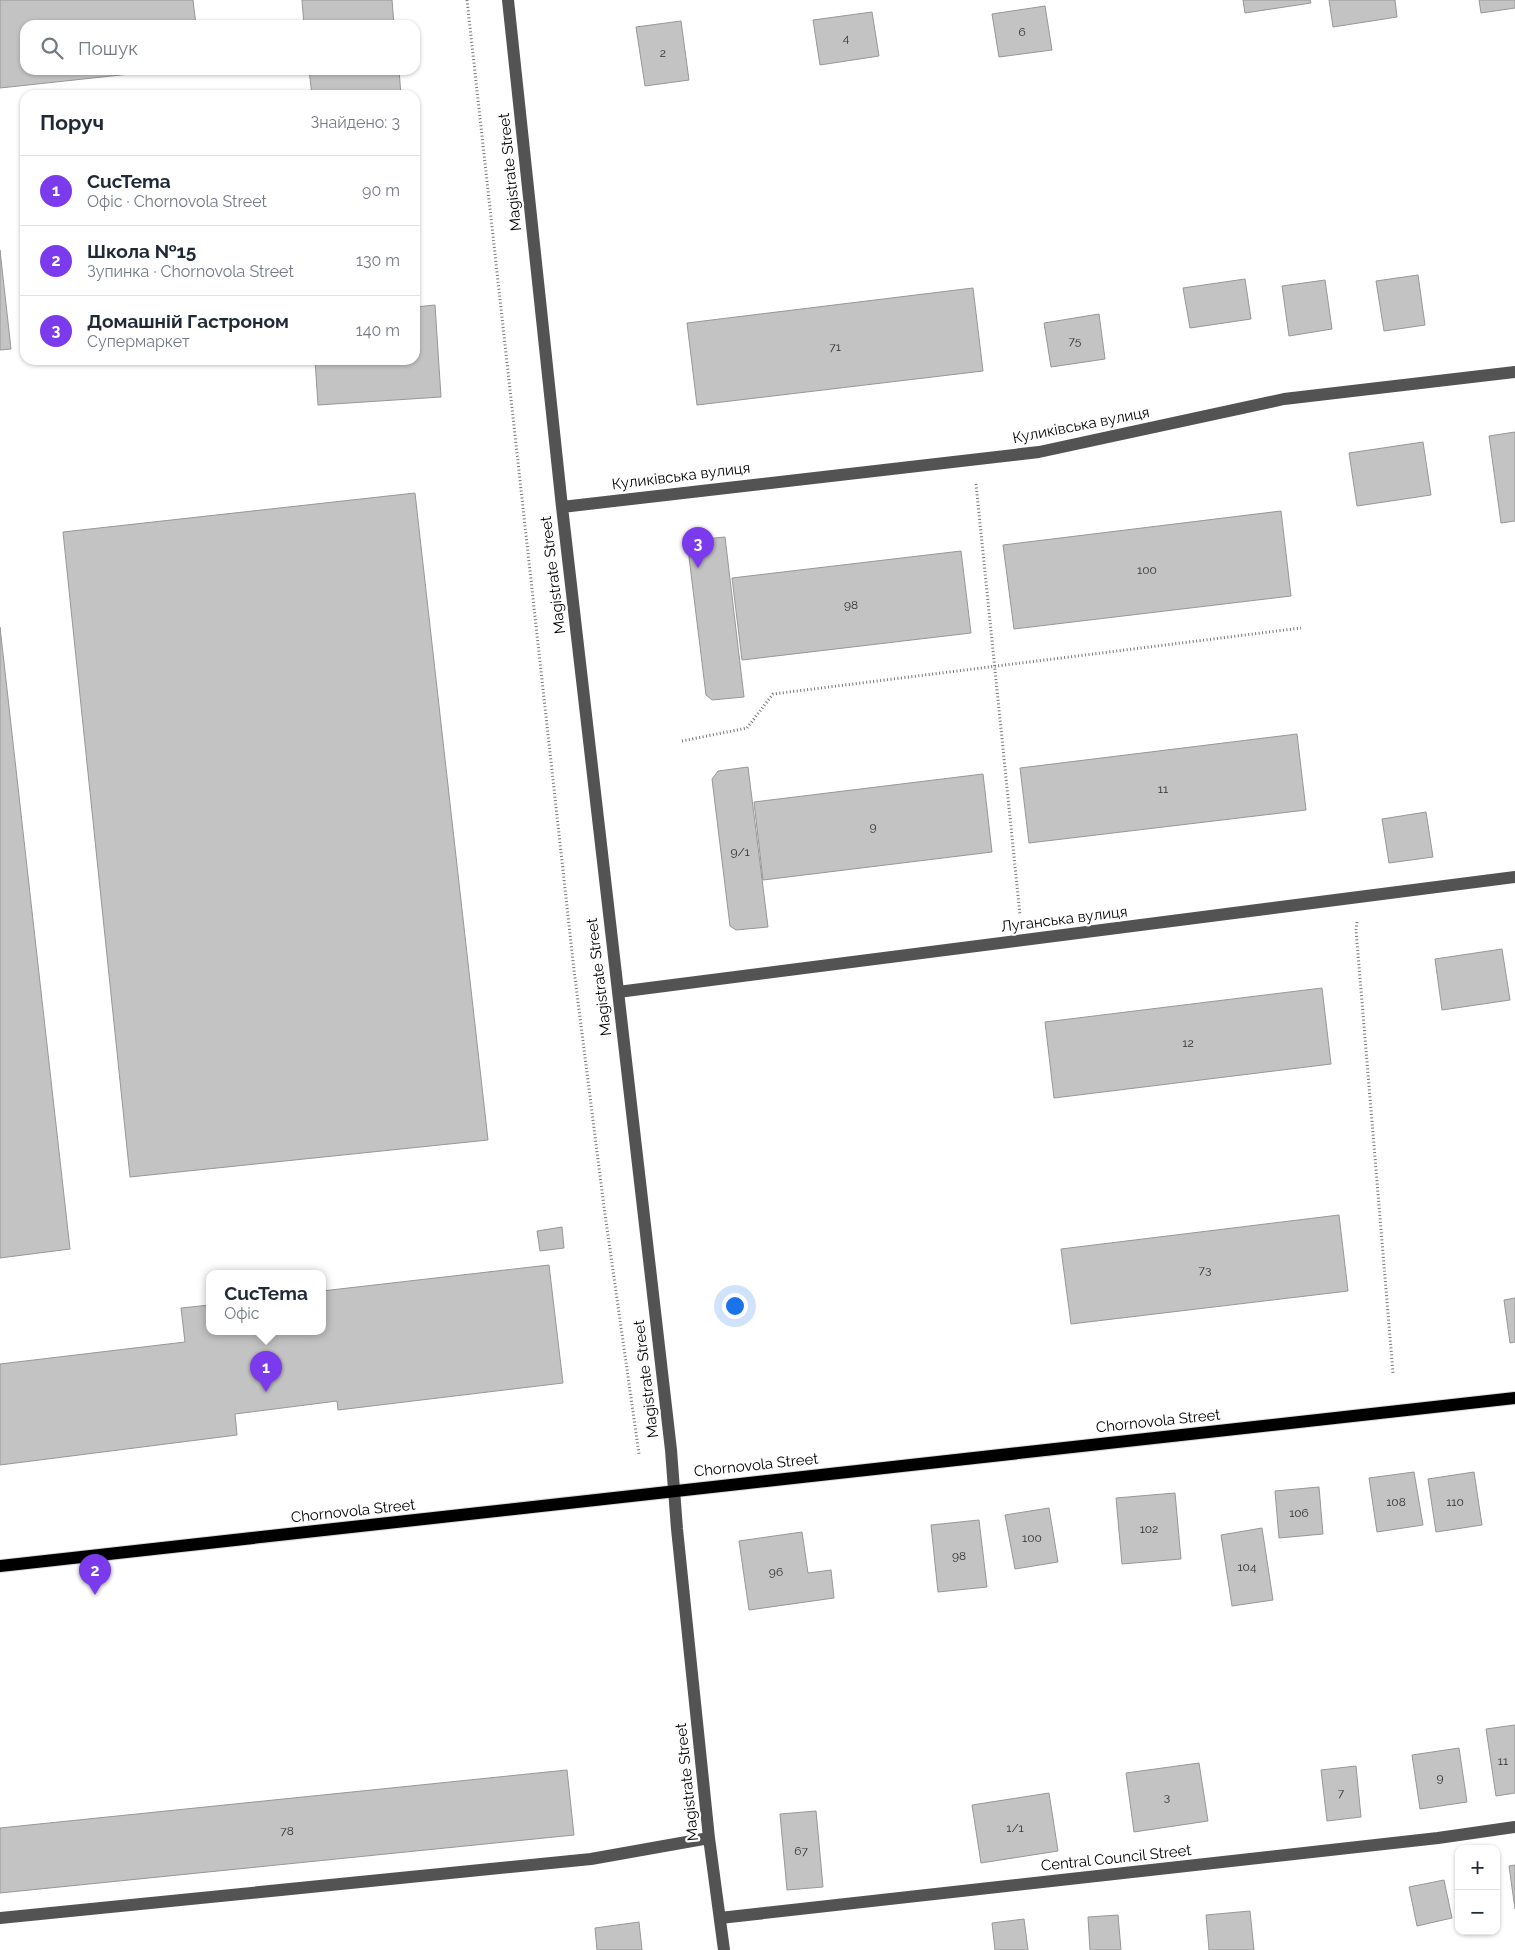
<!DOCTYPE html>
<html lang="uk">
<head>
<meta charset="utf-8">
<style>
  :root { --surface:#fff; --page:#f2f2f3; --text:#1f2937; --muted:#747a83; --line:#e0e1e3; --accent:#7c3aed }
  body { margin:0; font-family:Raleway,sans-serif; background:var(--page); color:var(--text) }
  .controls { position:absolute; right:15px; bottom:15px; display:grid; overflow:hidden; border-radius:10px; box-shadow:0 1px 4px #0004 }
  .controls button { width:45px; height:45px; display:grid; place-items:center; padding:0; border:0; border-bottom:1px solid var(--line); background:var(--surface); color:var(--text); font:25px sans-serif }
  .you { position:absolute; left:734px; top:1305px; width:18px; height:18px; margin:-12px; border:4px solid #fff; border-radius:50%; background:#1a73e8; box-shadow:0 0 0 8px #1a73e833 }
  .badge { display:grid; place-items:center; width:32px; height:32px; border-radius:50%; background:var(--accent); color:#fff; font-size:16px; font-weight:700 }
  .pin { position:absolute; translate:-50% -41px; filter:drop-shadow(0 1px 2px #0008) }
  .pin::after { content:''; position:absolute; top:26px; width:18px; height:15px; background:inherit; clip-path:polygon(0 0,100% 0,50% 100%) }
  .popup { position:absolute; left:206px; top:1270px; width:120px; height:65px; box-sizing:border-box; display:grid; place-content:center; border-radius:10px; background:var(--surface); filter:drop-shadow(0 1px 4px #0005); font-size:16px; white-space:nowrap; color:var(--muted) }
  .popup b { font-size:19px; color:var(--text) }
  .popup::after { content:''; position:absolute; left:50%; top:100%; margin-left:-10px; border:10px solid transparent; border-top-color:var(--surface) }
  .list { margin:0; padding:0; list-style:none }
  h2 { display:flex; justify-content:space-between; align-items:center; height:65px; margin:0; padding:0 20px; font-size:21px }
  h2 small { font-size:16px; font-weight:400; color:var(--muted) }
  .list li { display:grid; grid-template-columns:32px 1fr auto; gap:15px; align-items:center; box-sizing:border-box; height:70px; padding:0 20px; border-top:1px solid var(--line) }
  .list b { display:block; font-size:19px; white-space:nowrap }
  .list p { margin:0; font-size:16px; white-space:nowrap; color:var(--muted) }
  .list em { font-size:16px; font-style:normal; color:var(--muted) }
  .icon { flex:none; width:28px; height:28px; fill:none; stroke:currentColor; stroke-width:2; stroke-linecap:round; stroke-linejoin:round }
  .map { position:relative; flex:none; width:1515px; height:1950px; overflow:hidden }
  .search { position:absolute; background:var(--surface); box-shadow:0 1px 4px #0004; left:20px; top:20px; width:400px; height:55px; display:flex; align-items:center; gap:12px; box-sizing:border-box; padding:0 18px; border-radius:15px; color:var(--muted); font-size:19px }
  .panel { position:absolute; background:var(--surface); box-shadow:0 1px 4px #0004; left:20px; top:90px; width:400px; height:275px; border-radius:15px }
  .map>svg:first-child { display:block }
  .building { fill:#c3c3c3; stroke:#979797 }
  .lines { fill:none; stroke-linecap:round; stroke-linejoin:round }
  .major-casing { stroke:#dbdbdb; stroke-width:14 }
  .path { stroke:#757575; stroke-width:3; stroke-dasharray:1 2.5; stroke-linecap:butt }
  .minor { stroke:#535353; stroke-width:12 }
  .major { stroke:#000; stroke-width:12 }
  .labels { text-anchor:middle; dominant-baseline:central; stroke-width:4.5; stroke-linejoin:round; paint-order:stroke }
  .number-label { font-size:12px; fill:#313131 }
  .street-label { font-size:15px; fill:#000; stroke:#fff }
</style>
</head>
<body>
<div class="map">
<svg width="1515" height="1950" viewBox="0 0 1515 1950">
  <rect width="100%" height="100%" fill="#fff"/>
  <path class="building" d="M0 0H193L196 25H25V70H167L0 88Z
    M302 0H392L394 25H304Z
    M1243 0H1310L1311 3 1245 13Z
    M1329 0H1395L1397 17 1333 27Z
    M1479 0H1515V8L1481 13Z
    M1045 6 1052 50 999 57 992 14Z
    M872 12 879 56 820 65 813 20Z
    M681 21 689 80 645 86 636 27Z
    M309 70H399L401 95H312Z
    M0 250 11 349 0 350Z
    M1418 275 1425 325 1384 331 1376 281Z
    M1245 279 1251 319 1190 328 1183 288Z
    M1325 280 1332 329 1289 336 1282 286Z
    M973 288 983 371 697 405 687 323Z
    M435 305 441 397 318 405 315 360H415V307Z
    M1099 314 1105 359 1051 367 1044 323Z
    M1515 432V521L1501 523 1489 436Z
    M1423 442 1431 495 1357 506 1349 453Z
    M415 493 488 1140 130 1177 63 532Z
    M1281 511 1291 596 1014 629 1003 545Z
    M725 537 744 697 712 700 706 695 688 549 694 540Z
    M961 551 971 633 742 660 732 578Z
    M0 627 70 1249 0 1258Z
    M1297 734 1306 810 1029 843 1020 768Z
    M748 767 768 927 736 930 730 926 712 779 718 771Z
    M983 774 992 852 763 880 754 802Z
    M1426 812 1433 857 1389 863 1382 819Z
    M1502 949 1510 1000 1442 1010 1435 959Z
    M1322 988 1331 1064 1054 1098 1045 1022Z
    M1339 1215 1348 1291 1071 1324 1061 1249Z
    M562 1227 564 1248 540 1251 537 1231Z
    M549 1265 563 1383 338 1410 337 1401 235 1414 237 1435 0 1465V1364L185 1342 181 1308 210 1305V1331H322V1291Z
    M1515 1298V1342L1510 1343 1504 1300Z
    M1414 1472 1423 1525 1377 1532 1369 1478Z
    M1474 1472 1482 1525 1436 1532 1428 1479Z
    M1319 1487 1323 1534 1279 1538 1275 1491Z
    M1175 1493 1181 1559 1122 1564 1116 1498Z
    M1049 1508 1058 1562 1015 1569 1005 1515Z
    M979 1520 987 1587 938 1592 931 1525Z
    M1262 1528 1273 1600 1232 1606 1221 1535Z
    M802 1532 808 1573 831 1570 834 1598 749 1610 739 1541Z
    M1515 1725V1793L1496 1796 1486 1729Z
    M1459 1748 1467 1802 1420 1809 1412 1755Z
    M1199 1763 1208 1821 1134 1832 1126 1773Z
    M1356 1766 1361 1817 1327 1821 1321 1770Z
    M567 1770 574 1835 0 1893V1828Z
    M1049 1793 1058 1851 981 1863 972 1805Z
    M816 1811 823 1887 787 1890 780 1814Z
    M1515 1865V1909L1509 1866Z
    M1444 1880 1452 1918 1417 1926 1409 1887Z
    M1250 1911 1254 1950H1209L1206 1915Z
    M1118 1915 1121 1950H1090L1088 1917Z
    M1024 1919 1028 1950H995L992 1923Z
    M639 1922 642 1950H597L595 1928Z"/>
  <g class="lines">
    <g class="major-casing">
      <path id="major" d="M0 1566 1515 1398"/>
    </g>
    <path class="path" d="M467 0 574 970 604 1207 639 1454
      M976 484 1020 915
      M682 741 747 728 773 694 1301 628
      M1357 922 1356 930 1393 1373"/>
    <path class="minor" d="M508 0 562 507 671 1450 677 1529 709 1838 724 1950
      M562 507 1039 452 1284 399 1515 372
      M618 992 1515 877
      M0 1918 591 1859 709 1838
      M720 1918 1438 1838 1515 1827"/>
    <use href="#major" class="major"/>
  </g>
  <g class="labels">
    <g class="number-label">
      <text x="1022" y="32">6</text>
      <text x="846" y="38">4</text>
      <text x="663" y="53">2</text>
      <text x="1075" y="341">75</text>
      <text x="835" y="347">71</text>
      <text x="1147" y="570">100</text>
      <text x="851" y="605">98</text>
      <text x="1163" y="789">11</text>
      <text x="873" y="827">9</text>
      <text x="740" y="852">9/1</text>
      <text x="1188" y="1043">12</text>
      <text x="1205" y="1270">73</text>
      <text x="1396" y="1502">108</text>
      <text x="1455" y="1502">110</text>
      <text x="1299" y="1513">106</text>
      <text x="1149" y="1529">102</text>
      <text x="1032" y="1538">100</text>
      <text x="959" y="1556">98</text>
      <text x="1247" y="1567">104</text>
      <text x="776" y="1572">96</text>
      <text x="1503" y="1761">11</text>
      <text x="1440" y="1778">9</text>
      <text x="1341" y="1793">7</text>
      <text x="1167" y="1797">3</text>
      <text x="1015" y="1828">1/1</text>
      <text x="287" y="1831">78</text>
      <text x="801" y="1851">67</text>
    </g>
    <g class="street-label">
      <text transform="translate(510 172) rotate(-96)">Magistrate Street</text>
      <text transform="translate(1081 425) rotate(-11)">Куликівська вулиця</text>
      <text transform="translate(681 476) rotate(-7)">Куликівська вулиця</text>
      <text transform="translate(553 575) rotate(-97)">Magistrate Street</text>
      <text transform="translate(1064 919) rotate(-7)">Луганська вулиця</text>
      <text transform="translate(599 977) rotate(-97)">Magistrate Street</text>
      <text transform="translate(646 1379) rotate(-97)">Magistrate Street</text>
      <text transform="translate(1158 1421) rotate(-6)">Chornovola Street</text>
      <text transform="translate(756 1465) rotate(-6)">Chornovola Street</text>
      <text transform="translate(353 1511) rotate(-6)">Chornovola Street</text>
      <text transform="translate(687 1782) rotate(-96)">Magistrate Street</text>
      <text transform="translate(1116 1858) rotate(-6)">Central Council Street</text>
    </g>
  </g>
</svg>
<div class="controls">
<button>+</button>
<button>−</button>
</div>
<div class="you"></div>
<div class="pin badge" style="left:266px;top:1392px">1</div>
<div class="popup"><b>CucTema</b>Офіс</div>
<div class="pin badge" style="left:95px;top:1595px">2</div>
<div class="pin badge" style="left:698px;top:568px">3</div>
<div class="search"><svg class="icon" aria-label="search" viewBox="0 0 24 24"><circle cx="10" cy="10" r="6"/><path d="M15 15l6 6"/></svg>Пошук</div>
<section class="panel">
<h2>Поруч<small>Знайдено: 3</small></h2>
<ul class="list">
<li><span class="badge">1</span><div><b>CucTema</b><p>Офіс · Chornovola Street</p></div><em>90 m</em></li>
<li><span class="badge">2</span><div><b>Школа №15</b><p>Зупинка · Chornovola Street</p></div><em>130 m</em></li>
<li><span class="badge">3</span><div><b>Домашній Гастроном</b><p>Супермаркет</p></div><em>140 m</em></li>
</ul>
</section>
</div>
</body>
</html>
